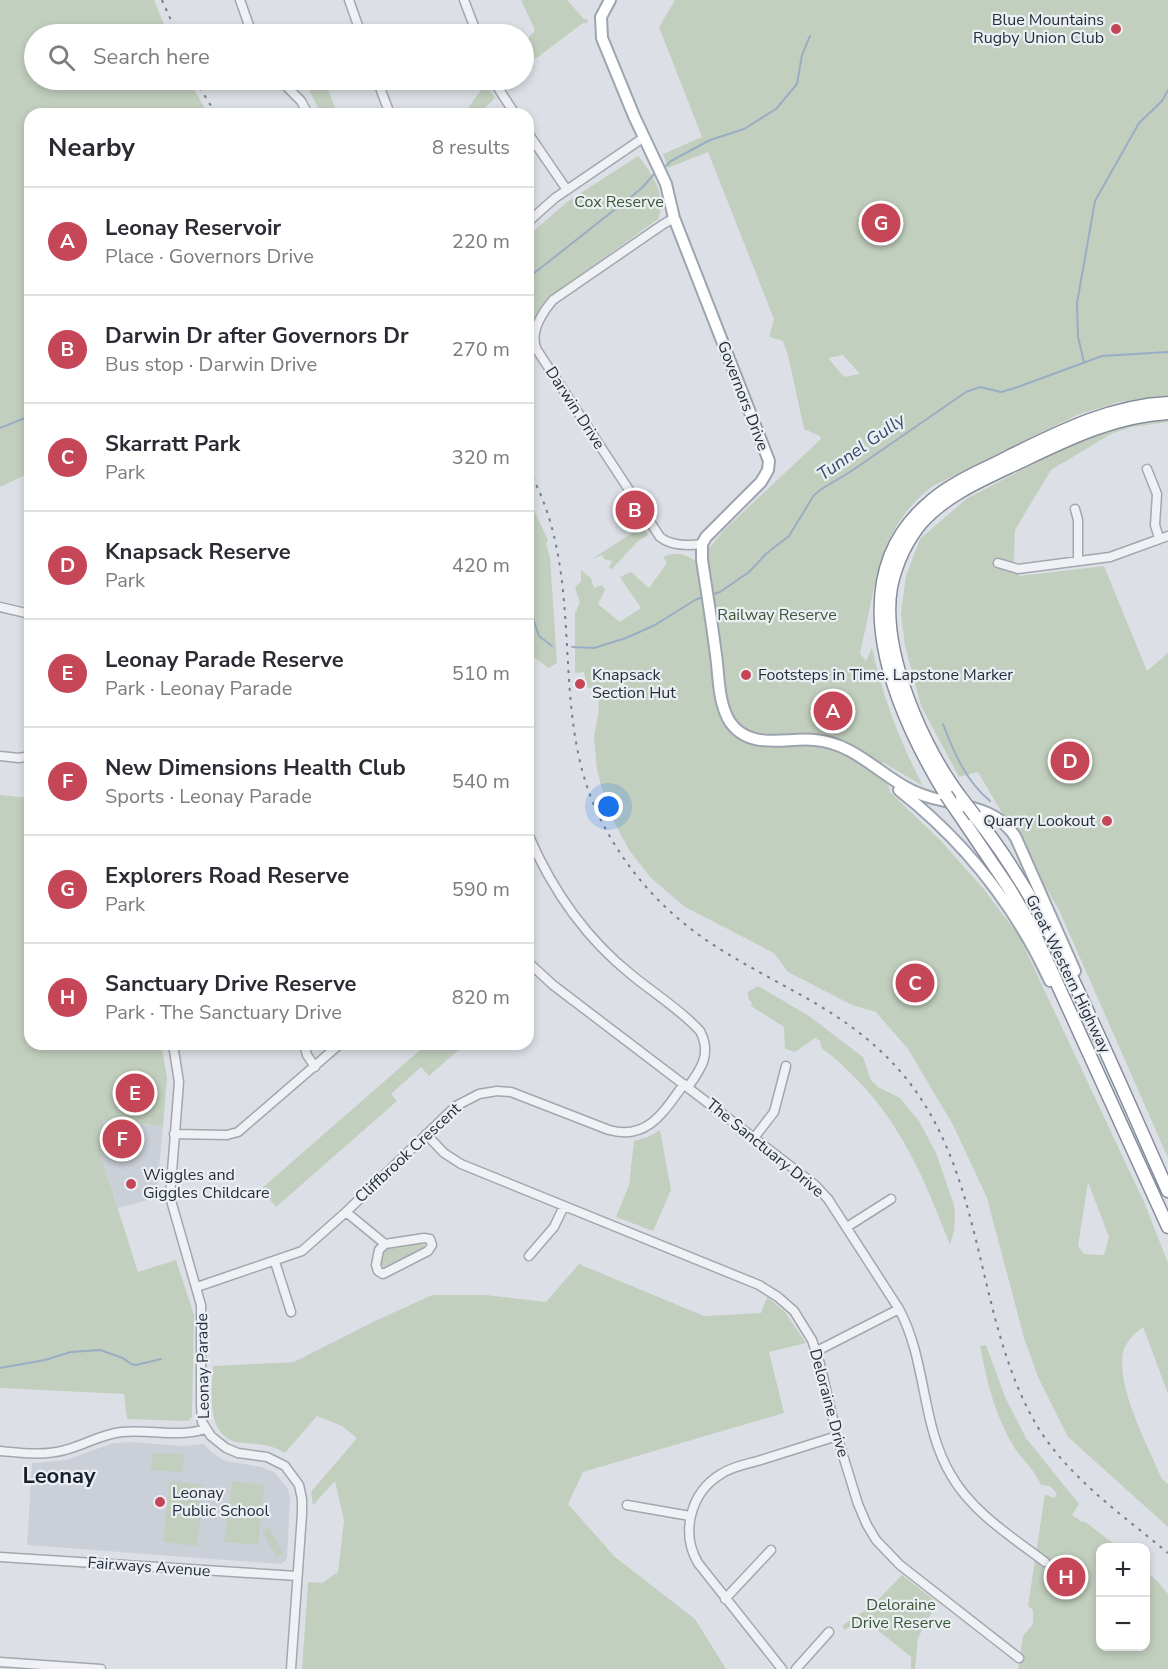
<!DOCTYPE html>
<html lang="en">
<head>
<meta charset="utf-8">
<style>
  :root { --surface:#fff; --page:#f2f2f3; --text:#2b2b33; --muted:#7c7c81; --line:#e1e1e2; --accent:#c54757 }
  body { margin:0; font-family:"Nunito Sans",sans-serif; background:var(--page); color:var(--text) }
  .controls { position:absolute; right:18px; bottom:18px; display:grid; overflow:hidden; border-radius:12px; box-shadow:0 3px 9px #0003 }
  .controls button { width:54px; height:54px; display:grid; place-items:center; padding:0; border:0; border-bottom:2px solid var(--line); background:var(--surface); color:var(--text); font:30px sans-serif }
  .you { position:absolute; left:609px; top:807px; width:21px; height:21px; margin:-15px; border:4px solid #fff; border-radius:50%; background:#1a73e8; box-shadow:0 0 0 9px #1a73e833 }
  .badge { display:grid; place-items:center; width:39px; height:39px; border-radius:50%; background:var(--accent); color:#fff; font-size:20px; font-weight:700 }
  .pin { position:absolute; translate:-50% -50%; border:3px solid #fff; box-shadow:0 2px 6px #0006 }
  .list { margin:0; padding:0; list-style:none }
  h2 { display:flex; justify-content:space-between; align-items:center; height:78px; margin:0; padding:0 24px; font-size:26px }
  h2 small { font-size:20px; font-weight:400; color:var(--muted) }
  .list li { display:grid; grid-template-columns:39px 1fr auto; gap:18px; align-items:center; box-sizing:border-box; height:108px; padding:0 24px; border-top:2px solid var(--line) }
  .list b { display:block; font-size:22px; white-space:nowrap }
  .list p { margin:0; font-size:20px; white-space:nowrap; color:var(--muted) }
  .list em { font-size:20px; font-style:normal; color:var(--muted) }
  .icon { flex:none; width:33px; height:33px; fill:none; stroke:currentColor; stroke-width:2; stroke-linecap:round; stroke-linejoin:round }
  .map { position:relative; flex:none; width:1168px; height:1669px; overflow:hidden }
  .search { position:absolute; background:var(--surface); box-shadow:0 3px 9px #0003; left:24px; top:24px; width:510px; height:66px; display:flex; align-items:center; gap:15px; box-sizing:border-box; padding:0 21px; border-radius:33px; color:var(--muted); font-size:22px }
  .panel { position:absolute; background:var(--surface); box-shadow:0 3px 9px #0003; left:24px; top:108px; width:510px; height:942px; border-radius:18px }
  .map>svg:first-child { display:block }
  .built { fill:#cbcfd7 }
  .green { fill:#c2cfbe; fill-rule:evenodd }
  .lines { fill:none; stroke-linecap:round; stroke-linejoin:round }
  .stream { stroke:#99adc4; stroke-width:2 }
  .minor-casing { stroke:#a2a7af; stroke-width:11 }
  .major-casing { stroke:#9ca4b0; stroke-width:14 }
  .highway-casing { stroke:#858d9b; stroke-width:15 }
  .minor { stroke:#eff1f4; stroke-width:8 }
  .major { stroke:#fff; stroke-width:10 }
  .highway { stroke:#fff; stroke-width:12 }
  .rail { stroke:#777f8e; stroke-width:2; stroke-dasharray:3 6; stroke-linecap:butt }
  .highway-bridge-casing { stroke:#858d9b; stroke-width:15; stroke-linecap:butt }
  .highway-bridge { stroke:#fff; stroke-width:12 }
  .poi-dot { fill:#c54757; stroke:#ebeff3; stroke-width:2 }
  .labels { text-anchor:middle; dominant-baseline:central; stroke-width:4.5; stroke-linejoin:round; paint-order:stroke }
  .poi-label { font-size:16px; fill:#272e3b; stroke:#ebeff3; text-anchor:start }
  .park-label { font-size:16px; fill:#3b5635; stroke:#ebeff3 }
  .street-label { font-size:16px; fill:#272e3b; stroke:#ebeff3 }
  .water-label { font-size:18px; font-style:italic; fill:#344c6c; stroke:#ebeff3 }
  .district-label { font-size:22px; font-weight:bold; fill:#191f2c; stroke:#ebeff3 }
</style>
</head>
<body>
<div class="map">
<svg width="1168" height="1669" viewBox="0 0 1168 1669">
  <rect width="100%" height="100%" fill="#dce0e6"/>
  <path class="built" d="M103 1110 119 1122 163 1126 156 1198 118 1208 101 1156Z
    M132 1442 183 1446 204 1444 212 1453 225 1461 262 1467 274 1472 288 1489 290 1499 287 1559 281 1564 27 1545 32 1463 67 1460 99 1448 115 1443Z"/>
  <path class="green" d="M0 0H154L168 34H34V80H189L208 114H30V473L0 487Z
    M521 0H567L584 19H588L587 23H583L538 57 524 64V44L535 30Z
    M675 0H1168V395L1119 402 1077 415 933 486C876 528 876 590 860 653L866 661 872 648C883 697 900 742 923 786L882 762 890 792 941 841 982 887 1019 936 1144 1202 1168 1263V1394L1143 1327C1136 1332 1125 1343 1123 1352 1116 1387 1148 1446 1162 1479L1168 1484V1527L1068 1437 1038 1377 1024 1338 987 1198 953 1125 908 1049 876 1012 852 1005 788 972 774 953 685 907 651 878 629 850 608 811 597 770 594 737 599 709 597 687 587 688 584 672 575 673V612L577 611V608L580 603 575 588 581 581V570L591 578 594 588 602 585 605 590 598 604 620 622 641 608 620 577 631 572 649 588 667 563 663 557C676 551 685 554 697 562L707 560V551L723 531 821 439 820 436 804 429 788 355 783 341 769 337 774 319 708 152 668 168 663 154 702 137 659 27ZM843 355 859 373V374L844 377 828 358ZM1088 1182 1109 1237 1104 1255 1084 1254 1078 1246Z
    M298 80H325L337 114H321L309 90Z
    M485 84 495 98 479 114H464Z
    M638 156C651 172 668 196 658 219L550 297 540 308 528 330V236L567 202Z
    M1168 420V422L1131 427 1111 434 1051 470 1015 530 1014 561 1019 576 1104 566 1147 671 1168 653V1158L1059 910 978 772 959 777 921 706 905 646 901 613 906 576 920 539 966 499 1081 439 1130 424Z
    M528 498 548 540 546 544 550 557 557 663 549 668 532 656 534 667H528Z
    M643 526 648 535 638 541 612 569 609 568 612 561 604 559 602 555 592 559Z
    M0 795 30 798V1044H116L117 1049 139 1044H161L167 1077 163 1126 103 1120 101 1156 138 1272 176 1260 194 1315 192 1417 188 1421 127 1419 124 1394 0 1388Z
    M758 986 809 1016 863 1057 871 1080 878 1087 900 1098 919 1121 936 1153 954 1205 955 1216 954 1230 950 1245C924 1178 900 1119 847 1070 839 1062 831 1054 822 1049L820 1041 815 1038 795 1052 785 1049 784 1027 751 1006 752 1003 748 998V992Z
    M427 1044H478L457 1051 429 1076 421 1067 391 1094 397 1101 276 1207 261 1189Z
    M660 1130 671 1190 653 1231 616 1217 629 1185 634 1141 648 1137Z
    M420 1243 424 1245 425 1248 386 1269 381 1265 383 1253 388 1248Z
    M579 1264 704 1316 761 1313 767 1297 784 1311 806 1343 769 1352 784 1413 583 1472 568 1504 615 1557 695 1619 726 1669H302L308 1582 322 1583 338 1572 344 1521 335 1481 313 1505 311 1492 357 1438 342 1426 317 1416 285 1453C272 1445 260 1444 244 1443 204 1441 212 1393 213 1366L294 1362 375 1321 432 1295H486L546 1302Z
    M986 1345 1005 1397 1026 1438 1079 1504 1072 1515 1082 1522 1084 1521 1118 1547 1100 1548V1646H1146V1571L1159 1583 1168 1594V1669H1018L1023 1636 1033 1624V1610L1028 1606 1045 1494 1054 1498 1057 1494 1050 1486 1041 1485C1035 1470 1023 1461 1014 1447 995 1416 987 1382 980 1346Z
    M152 1453 184 1454 183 1472 151 1470Z
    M170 1481 204 1485 197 1546 163 1542Z
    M232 1481 265 1485 258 1545 224 1542Z
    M269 1527 283 1553 276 1557 262 1531Z
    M902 1575 937 1602 918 1638 915 1669H911V1657L864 1619 844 1630 843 1625 873 1605Z"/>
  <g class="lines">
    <path class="stream" d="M666 166 671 161 710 140 744 129 776 109 797 84 802 55 810 36
      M528 278 642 188 655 173
      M1084 362 1078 337 1077 303 1095 201 1139 123 1162 101 1168 90
      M0 428 30 416
      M711 595 720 592 749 572 767 553 789 536 814 495 823 488 850 472 966 392 980 387 1001 392 1015 388 1102 356 1168 352
      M528 604 539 636 552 646
      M572 647 594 648 626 638 655 625 695 600 705 596
      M943 724C954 753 966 781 990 801
      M0 1368 45 1360 71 1352 100 1350 123 1358 131 1364 136 1365 161 1359"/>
    <g class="minor-casing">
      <path id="minor" d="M240 0 252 34
        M349 0 361 34
        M464 0 477 34
        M280 80 301 101 308 114
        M377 80 390 114
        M493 80 515 114
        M528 133 567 190
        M674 218 662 225 553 300C542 313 529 333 537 350L660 537C671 546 687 546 702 544
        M528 222 555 198 643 138
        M1147 469 1157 494 1155 525 1159 538
        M1075 509 1078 520V561
        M998 563 1018 569 1110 557 1168 536
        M0 607 30 614
        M0 756 19 758 30 756
        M528 834C552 890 585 938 633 976 655 994 681 1010 700 1031 712 1054 701 1069 688 1087
        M528 962 553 985 754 1138 815 1185 828 1199 899 1309C927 1361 921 1425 951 1475 972 1512 1012 1537 1045 1562
        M173 1044 179 1082 170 1197 201 1305V1405L202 1422 211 1436 226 1448 238 1453 267 1457 285 1466 299 1485 302 1499V1514L291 1669
        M304 1044 307 1055 315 1067
        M174 1134 227 1135 238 1132 340 1044
        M426 1134 444 1153 461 1164 759 1285 778 1297 794 1311 812 1340 820 1364 837 1436 858 1504 867 1525 876 1540 900 1565 1019 1658
        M754 1138 774 1112 786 1066
        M346 1212 385 1244 424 1238 430 1239 432 1245 428 1251 383 1274 378 1271 376 1265 379 1250 385 1244
        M847 1227 891 1199
        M529 1256 554 1227 564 1206
        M275 1262 291 1312
        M197 1287 302 1251 346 1212 456 1106 479 1094 497 1091 511 1092 609 1130C648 1141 664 1111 684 1084
        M817 1351 899 1309
        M0 1451C22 1453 44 1456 65 1450 85 1445 101 1434 122 1432 151 1429 177 1438 205 1429
        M627 1505 690 1516
        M0 1557 297 1576
        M725 1599 771 1550
        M0 1662 101 1669
        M782 1669 698 1563C680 1532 691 1492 721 1474 733 1466 748 1464 761 1460 786 1452 812 1444 837 1436
        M796 1669 829 1632"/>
    </g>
    <g class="major-casing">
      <path id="major" d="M610 0 601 17 602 38 634 116 666 184 674 218 769 461 768 470 761 482 706 537 702 544V560C707 592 712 624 716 655 719 676 718 703 730 722 750 751 786 737 815 740 852 743 876 771 907 788 942 808 993 799 1016 838L1075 971
        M899 790C964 841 1015 905 1050 981"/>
    </g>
    <g class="highway-casing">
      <path id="highway" d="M946 795C894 709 837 579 931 501 954 481 984 470 1010 456 1061 431 1110 406 1168 403
        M962 799C923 749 880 651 891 587 896 564 906 541 922 522 949 492 991 476 1026 459 1072 437 1116 416 1168 413
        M957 811 1009 888 1030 924 1168 1227
        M975 816C1025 879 1057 944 1090 1017 1117 1075 1142 1133 1168 1191"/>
    </g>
    <use href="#minor" class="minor"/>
    <use href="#major" class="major"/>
    <use href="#highway" class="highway"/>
    <path class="rail" d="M162 0 177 34
      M195 80 216 114
      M528 469C589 576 547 703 597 812 622 865 660 909 709 942 778 988 849 1009 905 1077 985 1175 974 1309 1032 1417 1062 1473 1120 1513 1168 1553"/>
    <g class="highway-bridge-casing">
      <path id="highway-bridge" d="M946 795 957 811
        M962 799 975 816"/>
    </g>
    <use href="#highway-bridge" class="highway-bridge"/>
  </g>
  <g class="poi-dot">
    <circle cx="1116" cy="29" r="6"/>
    <circle cx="746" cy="675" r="6"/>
    <circle cx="580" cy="684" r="6"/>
    <circle cx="1107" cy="821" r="6"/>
    <circle cx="131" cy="1184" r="6"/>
    <circle cx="160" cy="1502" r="6"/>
  </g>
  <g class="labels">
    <g class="poi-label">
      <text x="1104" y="20" text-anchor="end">Blue Mountains<tspan x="1104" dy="18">Rugby Union Club</tspan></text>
      <text x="592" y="675">Knapsack<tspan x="592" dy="18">Section Hut</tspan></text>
      <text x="758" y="675">Footsteps in Time. Lapstone Marker</text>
      <text x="1095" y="821" text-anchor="end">Quarry Lookout</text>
      <text x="143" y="1175">Wiggles and<tspan x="143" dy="18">Giggles Childcare</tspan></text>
      <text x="172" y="1493">Leonay<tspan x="172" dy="18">Public School</tspan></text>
    </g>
    <g class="park-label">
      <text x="619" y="202">Cox Reserve</text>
      <text x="777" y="615">Railway Reserve</text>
      <text x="901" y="1605">Deloraine<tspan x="901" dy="18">Drive Reserve</tspan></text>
    </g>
    <g class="street-label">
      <text transform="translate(743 396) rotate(69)">Governors Drive</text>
      <text transform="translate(575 408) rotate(57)">Darwin Drive</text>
      <text transform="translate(1068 974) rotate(64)">Great Western Highway</text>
      <text transform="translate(765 1148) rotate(39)">The Sanctuary Drive</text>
      <text transform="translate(408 1153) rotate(-43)">Cliffbrook Crescent</text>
      <text transform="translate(203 1366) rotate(-91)">Leonay Parade</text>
      <text transform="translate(829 1403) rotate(75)">Deloraine Drive</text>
      <text transform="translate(149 1567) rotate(4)">Fairways Avenue</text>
    </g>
    <g class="water-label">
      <text transform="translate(861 447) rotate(-35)">Tunnel Gully</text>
    </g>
    <g class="district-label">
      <text x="59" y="1476">Leonay</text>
    </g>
  </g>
</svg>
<div class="controls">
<button>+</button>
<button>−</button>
</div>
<div class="you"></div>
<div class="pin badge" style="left:833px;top:711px">A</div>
<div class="pin badge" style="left:635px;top:510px">B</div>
<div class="pin badge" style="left:915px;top:983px">C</div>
<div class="pin badge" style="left:1070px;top:761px">D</div>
<div class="pin badge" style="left:135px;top:1093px">E</div>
<div class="pin badge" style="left:122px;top:1139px">F</div>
<div class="pin badge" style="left:881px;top:223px">G</div>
<div class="pin badge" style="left:1066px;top:1577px">H</div>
<div class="search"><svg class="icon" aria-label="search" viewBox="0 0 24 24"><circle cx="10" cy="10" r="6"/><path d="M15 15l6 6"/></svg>Search here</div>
<section class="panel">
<h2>Nearby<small>8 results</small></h2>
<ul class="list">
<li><span class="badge">A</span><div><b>Leonay Reservoir</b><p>Place · Governors Drive</p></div><em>220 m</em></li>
<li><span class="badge">B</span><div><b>Darwin Dr after Governors Dr</b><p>Bus stop · Darwin Drive</p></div><em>270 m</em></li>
<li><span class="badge">C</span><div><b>Skarratt Park</b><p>Park</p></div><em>320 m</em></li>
<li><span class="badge">D</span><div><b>Knapsack Reserve</b><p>Park</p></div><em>420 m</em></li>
<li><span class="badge">E</span><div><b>Leonay Parade Reserve</b><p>Park · Leonay Parade</p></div><em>510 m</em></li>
<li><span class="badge">F</span><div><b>New Dimensions Health Club</b><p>Sports · Leonay Parade</p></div><em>540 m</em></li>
<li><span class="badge">G</span><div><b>Explorers Road Reserve</b><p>Park</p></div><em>590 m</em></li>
<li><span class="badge">H</span><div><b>Sanctuary Drive Reserve</b><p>Park · The Sanctuary Drive</p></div><em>820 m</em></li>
</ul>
</section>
</div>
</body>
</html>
